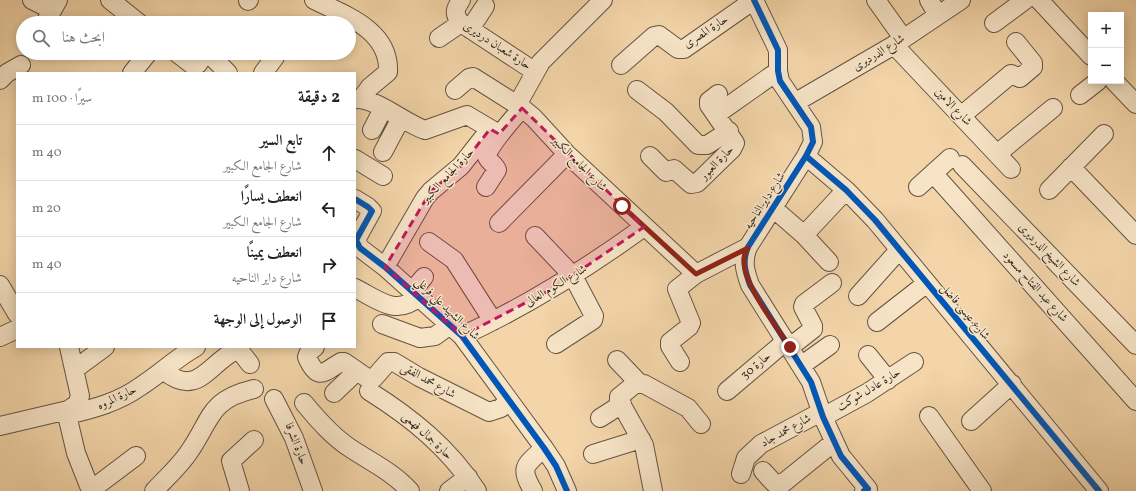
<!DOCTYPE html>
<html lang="ar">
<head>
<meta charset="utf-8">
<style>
  :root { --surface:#fff; --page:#f6f6f6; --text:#222; --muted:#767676; --line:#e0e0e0 }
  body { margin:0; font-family:Vollkorn,Amiri,serif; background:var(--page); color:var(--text); direction:rtl }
  .controls { position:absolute; right:12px; top:12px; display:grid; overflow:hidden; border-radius:0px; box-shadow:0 2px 10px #0003 }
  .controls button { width:36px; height:36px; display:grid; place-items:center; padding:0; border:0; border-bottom:1px solid var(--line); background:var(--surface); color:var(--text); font:20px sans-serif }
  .stop { position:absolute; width:12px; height:12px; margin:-9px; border:3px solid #8f2418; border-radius:50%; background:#fff }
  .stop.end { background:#8f2418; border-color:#fff; box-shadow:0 1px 4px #0008 }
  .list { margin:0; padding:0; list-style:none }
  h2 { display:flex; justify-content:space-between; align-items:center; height:52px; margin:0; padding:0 16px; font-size:17px }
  h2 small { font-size:13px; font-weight:400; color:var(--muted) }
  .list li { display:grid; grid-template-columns:26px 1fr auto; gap:12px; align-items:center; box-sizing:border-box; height:56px; padding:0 16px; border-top:1px solid var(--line) }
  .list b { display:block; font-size:15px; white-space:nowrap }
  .list p { margin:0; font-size:13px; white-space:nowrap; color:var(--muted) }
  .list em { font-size:13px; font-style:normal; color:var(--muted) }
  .icon { flex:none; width:22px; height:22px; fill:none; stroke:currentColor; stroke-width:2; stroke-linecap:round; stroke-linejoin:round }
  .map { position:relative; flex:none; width:1136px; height:491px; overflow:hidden; direction:ltr }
  .search { position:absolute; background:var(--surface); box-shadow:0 2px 10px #0003; left:16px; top:16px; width:340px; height:44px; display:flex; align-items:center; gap:10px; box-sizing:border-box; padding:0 14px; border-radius:22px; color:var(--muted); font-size:15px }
  .panel { position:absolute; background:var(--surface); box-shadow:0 2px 10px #0003; left:16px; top:72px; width:340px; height:276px; border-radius:0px; direction:rtl }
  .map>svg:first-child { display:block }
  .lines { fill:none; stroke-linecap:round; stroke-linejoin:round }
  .minor-casing { stroke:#635442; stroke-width:20 }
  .minor { stroke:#f7e4c7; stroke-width:18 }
  .cycleway-casing { stroke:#f7e4c7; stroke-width:8 }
  .cycleway { stroke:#0057b8; stroke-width:6 }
  .route { stroke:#8f2418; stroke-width:5 }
  .marked { fill:#c2185b; fill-opacity:0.2; stroke:#c2185b; stroke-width:3; stroke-dasharray:8 5; stroke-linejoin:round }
  .labels { text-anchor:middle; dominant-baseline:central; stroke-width:3; stroke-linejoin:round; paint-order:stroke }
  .street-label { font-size:12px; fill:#332920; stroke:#f7e4c7 }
</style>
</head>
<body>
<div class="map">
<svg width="1136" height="491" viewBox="0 0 1136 491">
  <rect width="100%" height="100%" fill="#f3d5a9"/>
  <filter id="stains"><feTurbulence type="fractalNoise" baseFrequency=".005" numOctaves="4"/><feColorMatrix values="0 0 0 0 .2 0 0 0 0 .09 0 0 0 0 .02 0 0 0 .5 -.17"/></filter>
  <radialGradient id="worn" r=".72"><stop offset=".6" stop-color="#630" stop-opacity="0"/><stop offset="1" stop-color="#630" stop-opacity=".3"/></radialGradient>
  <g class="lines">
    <g class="minor-casing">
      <path id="minor" d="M32 0 52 10
        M110 0 139 23
        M314 0C345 15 390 30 388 72L370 87 361 99
        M461 0C455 9 453 14 461 23L534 71
        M754 0 778 50V71L780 81 811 127 813 142 806 156 748 247C742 261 745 271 750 285L811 382 823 417 841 456 868 489 864 491
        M876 0 903 38
        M929 0 938 15
        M1039 0 1091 56
        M248 1 249 0
        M45 23 58 0
        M994 23 1025 0
        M470 29 485 6
        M439 38 461 23
        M894 45 1011 169
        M177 53 194 66 198 64 204 55 209 54 228 73
        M621 65 654 36 659 35 678 49H684L754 0
        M132 73 148 53
        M263 73 275 57 276 53
        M0 80 7 73 21 65
        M1114 81 1136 104
        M455 90 469 78 473 77 522 108 534 118 567 154 696 274
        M637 90 666 112 698 145H707L729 131
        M1080 95 1098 81
        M355 99C377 98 404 123 425 130L467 115 499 134
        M796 102 894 45 961 0
        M517 105 541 62 603 0
        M717 114 778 71
        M961 116 1011 74 1020 78 1033 67V63L1016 42
        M372 130 383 109
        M383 152 401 118
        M997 154 1053 108
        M650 156 666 172 674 169 691 184 697 183 732 149 735 143 709 105V101L718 94
        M806 156 846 190 875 220 1099 491
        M355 159 383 176
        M962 165 1136 345
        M1071 167 1136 235
        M933 173 1136 401
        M486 187 497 170C495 164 489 162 487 157 485 150 516 115 522 108
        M918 187 950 158
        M1049 190 1104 134
        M355 199 368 207 372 211 356 240 360 248 385 267 462 336 544 448 556 466 567 491
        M773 208 804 235 829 262
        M499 223 567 154
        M804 235 846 190
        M535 236 573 276 594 316 593 320 556 344
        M429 242 454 260 493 321
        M385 267 425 198 431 191 461 166 490 129
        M0 285 17 314
        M355 288C377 299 396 317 418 297
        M412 291 424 277
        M858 296 899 250
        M877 322 927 283
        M382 324 420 338 435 336 450 325
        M462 336C527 306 586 269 644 227
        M0 337 17 329
        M69 347 80 396 77 404 68 410 67 415 76 453 91 491
        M315 347 309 352 307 357C318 383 325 371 341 362H344L370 380 374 378 388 362H394L419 377 489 412 501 408 509 400
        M790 347 813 329V326L803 307 804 304 832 283
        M868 355 888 380
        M617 360 639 383
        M680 362 670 346V342L689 327 691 323 677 289 696 274 748 247
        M802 365 830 345
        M75 369 105 347
        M163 370C197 399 208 364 236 350L240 351 250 364
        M369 391C412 418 449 448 477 491
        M727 391 786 341
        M334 393 357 371
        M274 399 294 438 313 491
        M304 403C318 420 332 436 350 448 371 462 393 472 410 491
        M67 415C93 409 119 402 141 386 160 374 176 358 196 347
        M929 416 982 491
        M823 417 867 393 914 362
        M600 418 622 404
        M971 421 1012 384
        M0 426 68 410
        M593 454 641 439
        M763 471 774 483 782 484 834 442
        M741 474 746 458 761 444 821 412
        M91 490 136 456
        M154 491C166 478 179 467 189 452 212 419 208 400 254 389
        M240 491 231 461 254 440
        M449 491 468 477
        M533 491C519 466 525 466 544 448
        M653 491 644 445 619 400V397L635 384H644L688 408 701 424"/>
    </g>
    <use href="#minor" class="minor"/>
    <g class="cycleway-casing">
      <path id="cycleway" d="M754 0 778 50V71L780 81 811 127 813 142 806 156 748 247C742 261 745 271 750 285L811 382 823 417 841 456 868 489 864 491
        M806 156 846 190 875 220 1099 491
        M355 199 368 207 372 211 356 240 360 248 385 267 462 336 544 448 556 466 567 491"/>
    </g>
    <use href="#cycleway" class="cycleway"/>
  </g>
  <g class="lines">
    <path class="route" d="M622 206 696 274 748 248C746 251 744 255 744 259 742 283 777 327 790 347"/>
  </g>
  <path class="marked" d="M522 108 644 227 554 288 462 336 385 267 431 191 461 166 490 129 499 134Z"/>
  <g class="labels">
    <g class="street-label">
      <text transform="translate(706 32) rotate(-33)">حارة المصرى</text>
      <text transform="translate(497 46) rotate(33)">حارة شعبان درديرى</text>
      <text transform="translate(879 53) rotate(-32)">شارع الدرديرى</text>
      <text transform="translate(953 107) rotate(46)">شارع الامين</text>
      <text transform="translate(717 163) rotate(-46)">حارة العبور</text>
      <text transform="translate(579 164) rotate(45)">شارع الجامع الكبير</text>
      <text transform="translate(448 176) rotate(-47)">حارة الجامع الكبير</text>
      <text transform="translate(765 201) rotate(-57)">شارع داير الناحيه</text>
      <text transform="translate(1049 255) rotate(46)">شارع الشيخ الدرديرى</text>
      <text transform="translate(556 286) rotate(-31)">شارع الكوم العالى</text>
      <text transform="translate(1035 287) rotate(48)">شارع عبد الفتاح مسعود</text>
      <text transform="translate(447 309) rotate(44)">شارع الشهيد علي فرغلي</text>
      <text transform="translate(965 312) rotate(50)">شارع عيسى فاضل</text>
      <text transform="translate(756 366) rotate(-40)">حارة 30</text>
      <text transform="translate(428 381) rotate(29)">شارع محمد الفقى</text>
      <text transform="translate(869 390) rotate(-31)">حارة عادل شوكت</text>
      <text transform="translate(117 398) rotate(-25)">حارة المروه</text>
      <text transform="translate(786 431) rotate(-29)">شارع محمد جاد</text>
      <text transform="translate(427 436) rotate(43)">حارة جمال فهمى</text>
      <text transform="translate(296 444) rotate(69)">حارة الشرفا</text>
    </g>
  </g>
  <rect width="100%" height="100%" filter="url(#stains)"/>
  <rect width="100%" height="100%" fill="url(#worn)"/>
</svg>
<div class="controls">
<button>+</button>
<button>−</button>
</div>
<div class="stop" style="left:622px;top:206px"></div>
<div class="stop end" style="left:790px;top:347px"></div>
<div class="search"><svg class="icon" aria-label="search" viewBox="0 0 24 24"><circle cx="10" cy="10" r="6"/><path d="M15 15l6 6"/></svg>ابحث هنا</div>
<section class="panel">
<h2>2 دقيقة<small>سيرًا · 100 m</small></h2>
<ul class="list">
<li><svg class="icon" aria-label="ahead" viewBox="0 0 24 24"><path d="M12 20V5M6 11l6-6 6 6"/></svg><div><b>تابع السير</b><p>شارع الجامع الكبير</p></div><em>40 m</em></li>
<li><svg class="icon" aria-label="left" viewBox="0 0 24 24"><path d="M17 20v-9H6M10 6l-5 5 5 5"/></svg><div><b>انعطف يسارًا</b><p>شارع الجامع الكبير</p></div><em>20 m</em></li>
<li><svg class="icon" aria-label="right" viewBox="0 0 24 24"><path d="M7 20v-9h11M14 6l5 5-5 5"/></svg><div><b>انعطف يمينًا</b><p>شارع داير الناحيه</p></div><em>40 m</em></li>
<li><svg class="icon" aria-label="arrive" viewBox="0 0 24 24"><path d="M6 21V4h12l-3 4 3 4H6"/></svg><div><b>الوصول إلى الوجهة</b></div></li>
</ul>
</section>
</div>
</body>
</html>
